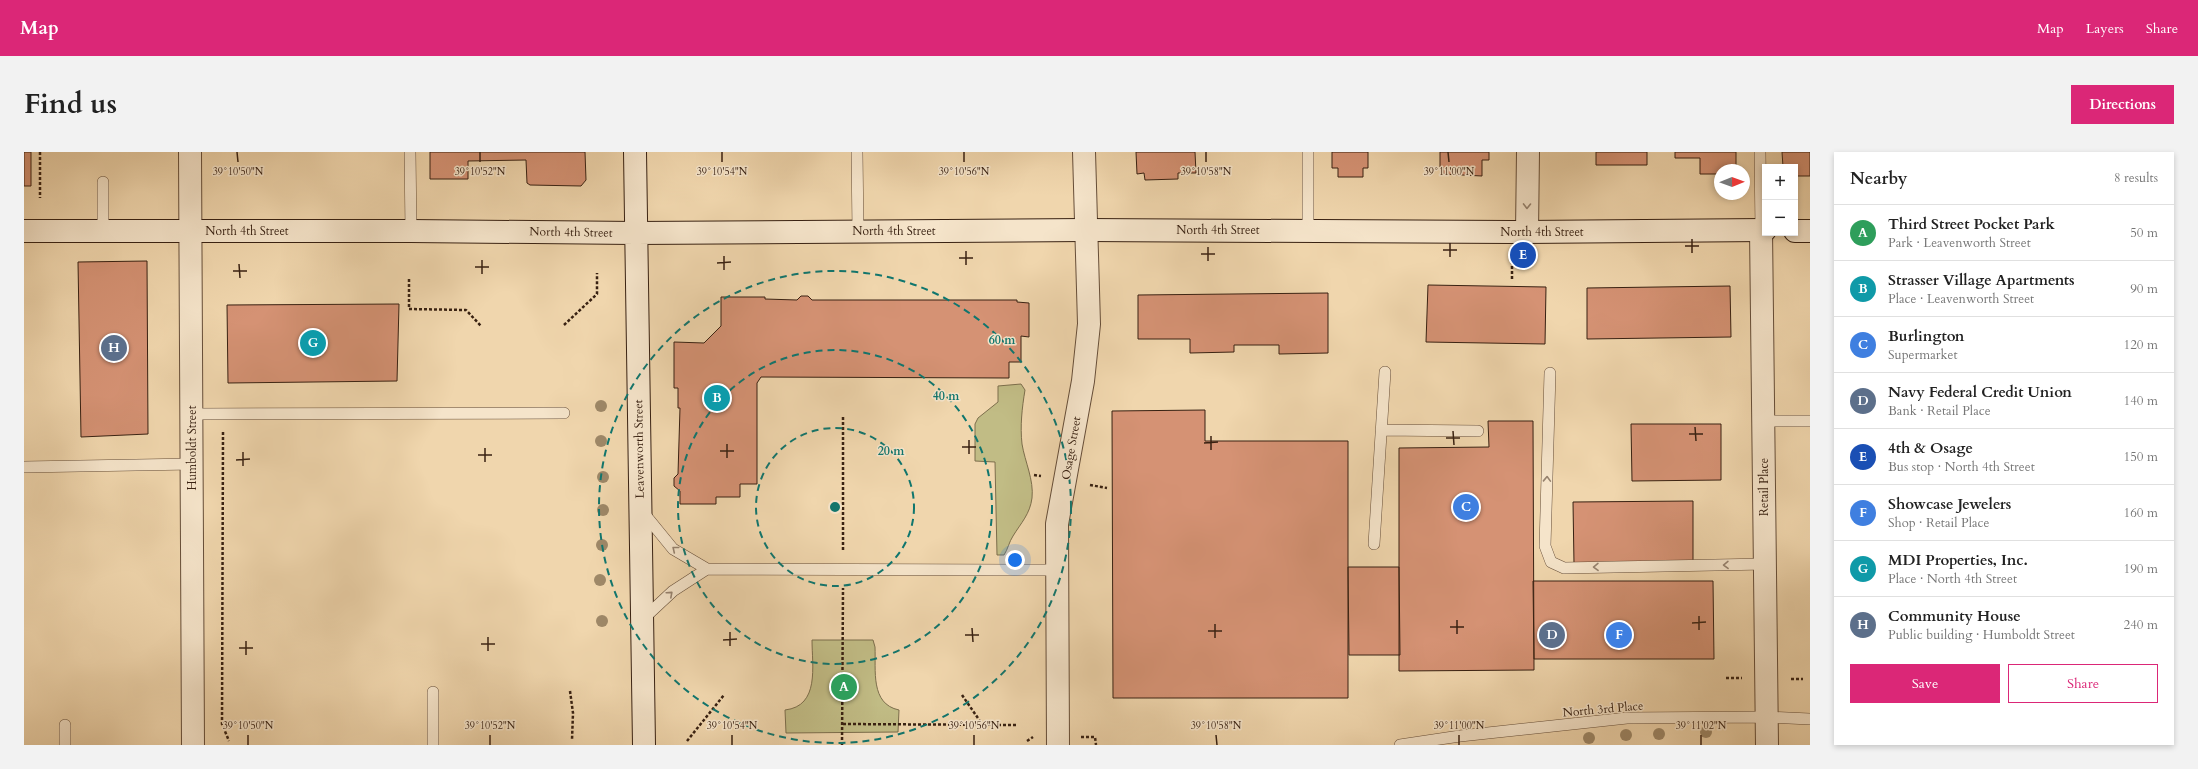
<!DOCTYPE html>
<html lang="en">
<head>
<meta charset="utf-8">
<style>
  :root { --surface:#fff; --page:#f2f2f2; --text:#222; --muted:#767676; --line:#e0e0e0; --accent:#db2777 }
  body { margin:0; font-family:Cardo,serif; background:var(--page); color:var(--text) }
  .controls { position:absolute; right:12px; top:12px; display:grid; overflow:hidden; border-radius:0px; box-shadow:0 2px 6px #0003 }
  .controls button { width:36px; height:36px; display:grid; place-items:center; padding:0; border:0; border-bottom:1px solid var(--line); background:var(--surface); color:var(--text); font:20px sans-serif }
  .compass { position:absolute; left:1690px; top:12px; width:36px; height:36px; border-radius:50%; background:var(--surface); box-shadow:0 2px 6px #0003; rotate:89deg }
  .you { position:absolute; left:991px; top:408px; width:14px; height:14px; margin:-10px; border:3px solid #fff; border-radius:50%; background:#1a73e8; box-shadow:0 0 0 6px #1a73e833 }
  .badge { display:grid; place-items:center; width:26px; height:26px; border-radius:50%; background:var(--accent); color:#fff; font-size:13px; font-weight:700 }
  .pin { position:absolute; translate:-50% -50%; border:2px solid #fff; box-shadow:0 1px 4px #0006 }
  .list { margin:0; padding:0; list-style:none }
  h2 { display:flex; justify-content:space-between; align-items:center; height:52px; margin:0; padding:0 16px; font-size:17px }
  h2 small { font-size:13px; font-weight:400; color:var(--muted) }
  .list li { display:grid; grid-template-columns:26px 1fr auto; gap:12px; align-items:center; box-sizing:border-box; height:56px; padding:0 16px; border-top:1px solid var(--line) }
  .list b { display:block; font-size:15px; white-space:nowrap }
  .list p { margin:0; font-size:13px; white-space:nowrap; color:var(--muted) }
  .list em { font-size:13px; font-style:normal; color:var(--muted) }
  .actions { display:flex; gap:8px; padding:12px 16px }
  .actions a { flex:1; padding:9px 0; border:1px solid var(--accent); border-radius:0px; text-align:center; font-size:14px; color:var(--accent) }
  .actions .main { background:var(--accent); color:#fff }
  .map { position:relative; flex:none; width:1786px; height:593px; overflow:hidden; border-radius:0px }
  header { display:flex; align-items:center; gap:24px; box-sizing:border-box; height:56px; padding:0 20px; background:var(--accent); color:#fff }
  header strong { font-size:19px }
  nav { display:flex; gap:22px; margin-inline-start:auto; font-size:14px }
  .intro { display:flex; align-items:center; justify-content:space-between; box-sizing:border-box; height:96px; padding:0 24px }
  h1 { margin:0; font-size:28px }
  .button { padding:10px 18px; border-radius:0px; background:var(--accent); color:#fff; font-size:14px; font-weight:700 }
  main { display:flex; gap:24px; padding:0 24px }
  aside { flex:1; background:var(--surface); border-radius:0px; box-shadow:0 2px 6px #0003 }
  .map>svg:first-child { display:block }
  .green { fill:#c1bc85; stroke:#7c6e4c }
  .building { fill:#d59274; stroke:#382112 }
  .lines { fill:none; stroke-linecap:round; stroke-linejoin:round }
  .lane-casing { stroke:#664e39; stroke-width:12 }
  .street-casing { stroke:#664e39; stroke-width:24 }
  .secondary-casing { stroke:#382112; stroke-width:24 }
  .path { stroke:#382112; stroke-width:2.5; stroke-dasharray:3 2; stroke-linecap:butt }
  .lane { stroke:#f5e4ca; stroke-width:11 }
  .street { stroke:#f5e4ca; stroke-width:22 }
  .secondary { stroke:#f5e4ca; stroke-width:22 }
  .tree { fill:#9e8868 }
  .oneway { stroke:#96826e }
  .ticks { fill:none; stroke:#382112; stroke-width:1.5 }
  .ring { fill:none; stroke:#0f766e; stroke-width:2; stroke-dasharray:7 5 }
  .labels { text-anchor:middle; dominant-baseline:central; stroke-width:3; stroke-linejoin:round; paint-order:stroke }
  .street-label { font-size:12px; fill:#382112; stroke:#f5e4ca }
  .ticks-label { font-size:10px; text-anchor:middle; fill:#382112; stroke:#f5e4ca; stroke-width:3; stroke-linejoin:round; paint-order:stroke }
  .centre { fill:#0f766e; stroke:#f5e4ca; stroke-width:2 }
  .ring-label { font-size:12px; text-anchor:middle; font-weight:bold; fill:#0f766e; stroke:#f5e4ca; stroke-width:3; stroke-linejoin:round; paint-order:stroke }
</style>
</head>
<body>
<header>
<strong>Map</strong>
<nav><a>Map</a><a>Layers</a><a>Share</a></nav>
</header>
<div class="intro"><h1>Find us</h1><a class="button">Directions</a></div>
<main>
<div class="map">
<svg width="1786" height="593" viewBox="0 0 1786 593">
  <rect width="100%" height="100%" fill="#f0d6ad"/>
  <filter id="stains"><feTurbulence type="fractalNoise" baseFrequency=".005" numOctaves="4"/><feColorMatrix values="0 0 0 0 .2 0 0 0 0 .09 0 0 0 0 .02 0 0 0 .5 -.17"/></filter>
  <radialGradient id="worn" r=".72"><stop offset=".6" stop-color="#630" stop-opacity="0"/><stop offset="1" stop-color="#630" stop-opacity=".3"/></radialGradient>
  <path class="green" d="M997 232 1001 238C998 256 996 274 998 292 1001 310 1010 328 1008 346 1006 362 997 371 989 384 985 390 984 397 980 403H973L971 310 951 309V272L954 266 974 250V234Z
    M788 488H849L851 495C852 518 846 552 875 558L874 580 762 581 761 558C796 554 788 514 788 488Z"/>
  <path class="building" d="M0 0H7V34H0Z
    M406 0H561L562 28 557 34 506 33 503 31 502 8 444 9V27H406Z
    M1112 0H1171L1172 21H1154V27L1121 28 1120 21 1113 22Z
    M1308 0H1344V16H1339V25H1314V16H1308Z
    M1416 0H1465V8H1458V24L1419 22V15H1416Z
    M1572 0H1623V13H1572Z
    M1651 0H1712V18H1696V22H1676V6H1651Z
    M1758 0H1786V24H1771V15H1759Z
    M123 109 124 282 57 285 54 110Z
    M1404 133 1522 135 1521 192 1402 190Z
    M1706 134 1707 185 1563 187V136Z
    M1304 141V201L1255 202V193H1210V200L1166 201V187H1114V143Z
    M777 144H784L788 148H993V150L1005 151V185L997 184V210H985V226L737 225 733 231V332H716V345H692V352H656V339L650 334V326L654 322 656 256H654V236H650V190L680 191 697 174V145H741V147L773 148Z
    M375 152 373 229 204 231 203 153Z
    M1181 258V289H1324V546H1089L1088 259Z
    M1464 269H1509L1510 518 1375 519V296L1465 295Z
    M1607 272H1697V328L1608 329Z
    M1669 349V411L1550 412 1549 350Z
    M1324 415H1375L1376 503H1325Z
    M1509 429H1689L1690 507H1510Z"/>
  <g class="lines">
    <g class="lane-casing">
      <path id="lane" d="M386 0 387 79
        M833 0 834 79
        M1284 0V79
        M1736 0 1737 78
        M79 79V30
        M1526 221 1521 394 1527 410 1540 416 1741 412
        M168 262 540 261
        M1739 269H1786
        M1357 278 1454 279
        M0 315 168 312
        M618 359 649 397 683 417 1034 418
        M1350 392 1361 220
        M618 468 649 439 683 417
        M409 540V593
        M41 593V573
        M1376 593 1436 584 1603 566 1742 565 1786 567"/>
    </g>
    <g class="street-casing">
      <path id="street" d="M166 0 169 593
        M1737 78 1743 593
        M1503 80 1504 0
        M1034 593 1033 372 1059 229 1065 172 1060 0"/>
    </g>
    <g class="secondary-casing">
      <path id="secondary" d="M611 0 620 593
        M0 79H387L611 81 1061 78 1488 80 1741 78
        M1771 79H1786"/>
    </g>
    <path class="path" d="M16 0V46
      M385 127V157L442 158 457 174
      M1488 127V103
      M540 173 573 142V121
      M819 265V399
      M199 280 198 572 205 589
      M1010 323 1017 324
      M1066 333 1083 336
      M1702 526H1718
      M1767 527H1779
      M546 539 549 561 548 588
      M938 543 958 572
      M819 572 992 573
      M1057 585H1071L1072 593
      M663 589 700 543
      M1003 589 1009 585
      M818 593 819 436"/>
    <use href="#lane" class="lane"/>
    <use href="#street" class="street"/>
    <use href="#secondary" class="secondary"/>
  </g>
  <g class="tree">
    <circle cx="577" cy="254" r="6"/>
    <circle cx="577" cy="289" r="6"/>
    <circle cx="579" cy="325" r="6"/>
    <circle cx="579" cy="358" r="6"/>
    <circle cx="578" cy="393" r="6"/>
    <circle cx="576" cy="428" r="6"/>
    <circle cx="578" cy="469" r="6"/>
    <circle cx="1682" cy="580" r="6"/>
    <circle cx="1635" cy="582" r="6"/>
    <circle cx="1602" cy="583" r="6"/>
    <circle cx="1565" cy="586" r="6"/>
  </g>
  <defs><path id="oneway-chevron" d="M-2-3.5L2.5 0L-2 3.5" fill="none" stroke-width="1.6" stroke-linecap="round" stroke-linejoin="round"/></defs>
  <g class="oneway">
    <use href="#oneway-chevron" transform="translate(1503 54) rotate(91)"/>
    <use href="#oneway-chevron" transform="translate(1523 327) rotate(-88)"/>
    <use href="#oneway-chevron" transform="translate(651 397) rotate(-141)"/>
    <use href="#oneway-chevron" transform="translate(1702 413) rotate(179)"/>
    <use href="#oneway-chevron" transform="translate(1572 415) rotate(179)"/>
    <use href="#oneway-chevron" transform="translate(646 442) rotate(-42)"/>
  </g>
  <path class="ticks" d="M213 0 214 10M456 0V10M698 0V10M940 0V10M1182 0V10M1424 0 1425 10M1668 87V101M1426 91V105M1661 94H1675M1184 95V109M1419 98H1433M942 99V113M1177 102H1191M700 104V118M935 106H949M458 108V122M693 111 707 110M215 112 216 126M451 115H465M209 119H223M1671 275 1672 289M1429 279 1430 293M1665 282H1679M1187 284V298M1422 286H1436M945 288V302M1180 291 1194 290M703 292V306M938 295H952M461 296V310M696 299H710M219 300V314M454 303H468M212 308 226 307M1675 464V478M1433 468V482M1668 471 1682 470M1191 472V486M1426 475H1440M948 476 949 490M1184 479H1198M706 480V494M941 483H955M464 485V499M699 488 713 487M222 489V503M457 492H471M215 496H229M224 583V593M466 583V593M708 583V593M950 583V593M1192 583 1193 593M1435 583V593M1677 583V593"/>
  <g class="ring">
    <circle cx="811" cy="355" r="79"/>
    <circle cx="811" cy="355" r="157"/>
    <circle cx="811" cy="355" r="236"/>
  </g>
  <g class="labels">
    <g class="street-label">
      <text x="1194" y="78">North 4th Street</text>
      <text x="223" y="79">North 4th Street</text>
      <text x="870" y="79">North 4th Street</text>
      <text transform="translate(547 80) rotate(1)">North 4th Street</text>
      <text x="1518" y="80">North 4th Street</text>
      <text transform="translate(168 296) rotate(-90)">Humboldt Street</text>
      <text transform="translate(1047 296) rotate(-80)">Osage Street</text>
      <text transform="translate(615 297) rotate(-91)">Leavenworth Street</text>
      <text transform="translate(1740 335) rotate(-90)">Retail Place</text>
      <text transform="translate(1579 557) rotate(-5)">North 3rd Place</text>
    </g>
  </g>
  <g class="ticks-label">
    <text x="214" y="23">39°10'50"N</text>
    <text x="456" y="23">39°10'52"N</text>
    <text x="698" y="23">39°10'54"N</text>
    <text x="940" y="23">39°10'56"N</text>
    <text x="1182" y="23">39°10'58"N</text>
    <text x="1425" y="23">39°11'00"N</text>
    <text x="224" y="577">39°10'50"N</text>
    <text x="466" y="577">39°10'52"N</text>
    <text x="708" y="577">39°10'54"N</text>
    <text x="950" y="577">39°10'56"N</text>
    <text x="1192" y="577">39°10'58"N</text>
    <text x="1435" y="577">39°11'00"N</text>
    <text x="1677" y="577">39°11'02"N</text>
  </g>
  <circle cx="811" cy="355" r="6" class="centre"/>
  <g class="ring-label">
    <text x="978" y="192">60 m</text>
    <text x="922" y="248">40 m</text>
    <text x="867" y="303">20 m</text>
  </g>
  <rect width="100%" height="100%" filter="url(#stains)"/>
  <rect width="100%" height="100%" fill="url(#worn)"/>
</svg>
<div class="controls">
<button>+</button>
<button>−</button>
</div>
<svg class="compass" viewBox="-18 -18 36 36"><path d="M0-13l5 13h-10z" fill="#e53935"/><path d="M0 13l5-13h-10z" fill="#767676"/></svg>
<div class="you"></div>
<div class="pin badge" style="left:820px;top:535px;background:#2e9e5b">A</div>
<div class="pin badge" style="left:693px;top:246px;background:#0f9aa8">B</div>
<div class="pin badge" style="left:1442px;top:355px;background:#3f7fe0">C</div>
<div class="pin badge" style="left:1528px;top:483px;background:#5c6f8a">D</div>
<div class="pin badge" style="left:1499px;top:103px;background:#1a4fb4">E</div>
<div class="pin badge" style="left:1595px;top:483px;background:#3f7fe0">F</div>
<div class="pin badge" style="left:289px;top:191px;background:#0f9aa8">G</div>
<div class="pin badge" style="left:90px;top:196px;background:#5c6f8a">H</div>
</div>
<aside>
<h2>Nearby<small>8 results</small></h2>
<ul class="list">
<li><span class="badge" style="background:#2e9e5b">A</span><div><b>Third Street Pocket Park</b><p>Park · Leavenworth Street</p></div><em>50 m</em></li>
<li><span class="badge" style="background:#0f9aa8">B</span><div><b>Strasser Village Apartments</b><p>Place · Leavenworth Street</p></div><em>90 m</em></li>
<li><span class="badge" style="background:#3f7fe0">C</span><div><b>Burlington</b><p>Supermarket</p></div><em>120 m</em></li>
<li><span class="badge" style="background:#5c6f8a">D</span><div><b>Navy Federal Credit Union</b><p>Bank · Retail Place</p></div><em>140 m</em></li>
<li><span class="badge" style="background:#1a4fb4">E</span><div><b>4th &amp; Osage</b><p>Bus stop · North 4th Street</p></div><em>150 m</em></li>
<li><span class="badge" style="background:#3f7fe0">F</span><div><b>Showcase Jewelers</b><p>Shop · Retail Place</p></div><em>160 m</em></li>
<li><span class="badge" style="background:#0f9aa8">G</span><div><b>MDI Properties, Inc.</b><p>Place · North 4th Street</p></div><em>190 m</em></li>
<li><span class="badge" style="background:#5c6f8a">H</span><div><b>Community House</b><p>Public building · Humboldt Street</p></div><em>240 m</em></li>
</ul>
<div class="actions"><a class="main">Save</a><a>Share</a></div>
</aside>
</main>
</body>
</html>
